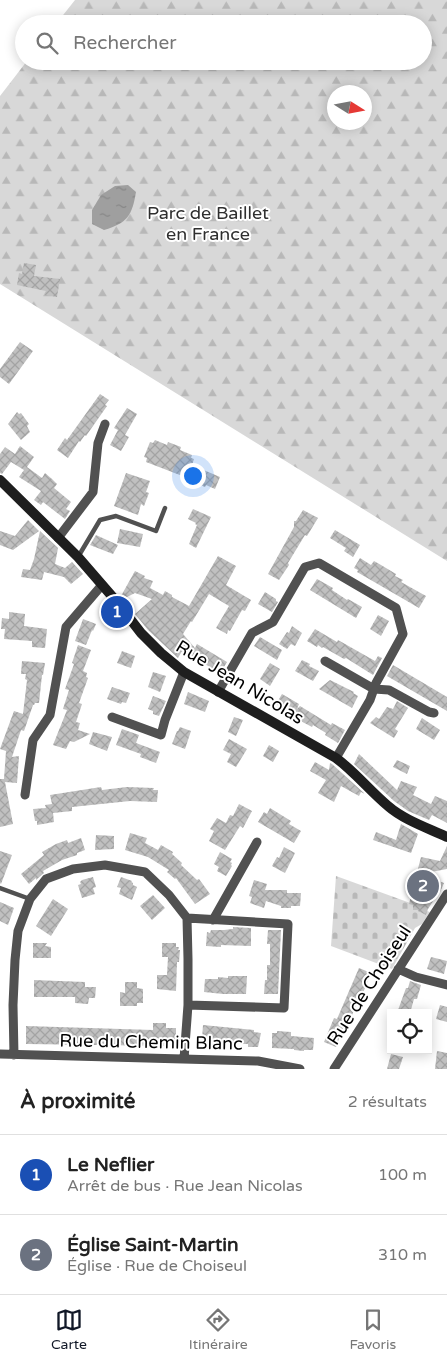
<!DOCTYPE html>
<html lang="fr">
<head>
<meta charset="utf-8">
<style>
  :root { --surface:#fff; --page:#f2f2f2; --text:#222; --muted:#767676; --line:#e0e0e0; --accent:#111827 }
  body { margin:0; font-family:"Varela Round",sans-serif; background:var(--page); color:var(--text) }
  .controls { position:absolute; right:15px; bottom:15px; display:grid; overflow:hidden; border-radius:0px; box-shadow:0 2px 12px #0003 }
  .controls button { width:45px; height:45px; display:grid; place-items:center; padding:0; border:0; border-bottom:1px solid var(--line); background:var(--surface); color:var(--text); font:25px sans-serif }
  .compass { position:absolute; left:327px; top:85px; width:45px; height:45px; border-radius:50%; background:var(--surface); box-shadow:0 2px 12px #0003; rotate:101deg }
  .you { position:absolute; left:192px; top:475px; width:18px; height:18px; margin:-12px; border:4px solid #fff; border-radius:50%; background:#1a73e8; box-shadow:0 0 0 8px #1a73e833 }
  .badge { display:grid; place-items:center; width:32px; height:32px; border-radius:50%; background:var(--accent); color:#fff; font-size:16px; font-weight:700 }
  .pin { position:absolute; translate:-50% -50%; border:2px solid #fff; box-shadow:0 1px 5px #0006 }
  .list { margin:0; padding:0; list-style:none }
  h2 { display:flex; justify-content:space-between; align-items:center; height:65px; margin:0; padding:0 20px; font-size:21px }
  h2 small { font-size:16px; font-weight:400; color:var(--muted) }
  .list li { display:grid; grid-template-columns:32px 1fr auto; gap:15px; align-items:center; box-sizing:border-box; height:80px; padding:0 20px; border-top:1px solid var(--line) }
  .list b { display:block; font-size:19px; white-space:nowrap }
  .list p { margin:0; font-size:16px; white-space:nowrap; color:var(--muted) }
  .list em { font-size:16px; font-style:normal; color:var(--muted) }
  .icon { flex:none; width:28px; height:28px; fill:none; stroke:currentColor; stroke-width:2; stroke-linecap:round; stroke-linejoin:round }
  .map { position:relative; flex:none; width:447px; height:1069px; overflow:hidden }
  .search { position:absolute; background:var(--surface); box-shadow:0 2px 12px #0003; left:15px; right:15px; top:15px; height:55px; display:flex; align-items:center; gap:12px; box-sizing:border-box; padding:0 18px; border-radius:28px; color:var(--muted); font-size:19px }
  .sheet { height:225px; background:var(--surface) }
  nav { display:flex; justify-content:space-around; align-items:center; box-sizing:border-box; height:70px; border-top:1px solid var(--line); background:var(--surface); font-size:14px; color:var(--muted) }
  nav a { display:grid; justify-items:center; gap:2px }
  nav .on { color:var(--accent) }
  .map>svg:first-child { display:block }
  .forest { fill:url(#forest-firs); fill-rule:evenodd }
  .cemetery { fill:url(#cemetery-stones) }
  .water { fill:url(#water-ripples) }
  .building { fill:url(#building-cross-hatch) }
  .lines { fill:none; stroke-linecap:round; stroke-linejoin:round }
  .lane { stroke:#515151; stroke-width:4.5 }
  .street { stroke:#515151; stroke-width:9 }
  .secondary { stroke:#1e1e1e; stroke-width:10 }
  .labels { text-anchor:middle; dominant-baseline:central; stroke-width:4; stroke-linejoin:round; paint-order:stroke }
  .park-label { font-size:18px; fill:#2f2f2f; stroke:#fff }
  .street-label { font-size:18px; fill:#000; stroke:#fff }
</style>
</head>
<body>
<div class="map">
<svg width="447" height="1069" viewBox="0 0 447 1069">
  <defs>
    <pattern id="forest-firs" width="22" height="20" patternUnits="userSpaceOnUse" patternTransform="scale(1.25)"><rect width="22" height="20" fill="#d8d8d8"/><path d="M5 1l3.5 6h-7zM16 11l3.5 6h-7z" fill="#b8b8b8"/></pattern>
    <pattern id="cemetery-stones" width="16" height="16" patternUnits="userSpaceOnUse" patternTransform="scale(1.25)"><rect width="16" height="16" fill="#d8d8d8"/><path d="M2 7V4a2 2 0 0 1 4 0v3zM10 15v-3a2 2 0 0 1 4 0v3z" fill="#b8b8b8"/></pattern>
    <pattern id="water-ripples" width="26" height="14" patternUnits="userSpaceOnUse" patternTransform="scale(1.25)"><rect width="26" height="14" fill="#9f9f9f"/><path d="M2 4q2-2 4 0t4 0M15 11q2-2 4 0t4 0" fill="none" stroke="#878787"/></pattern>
    <pattern id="building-cross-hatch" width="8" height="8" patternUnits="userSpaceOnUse" patternTransform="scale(1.25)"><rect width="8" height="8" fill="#c0c0c0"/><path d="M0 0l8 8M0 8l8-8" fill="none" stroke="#a3a3a3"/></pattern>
  </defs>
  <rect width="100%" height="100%" fill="#fff"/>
  <path class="forest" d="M75 0H447V561L0 284V96L27 61H423V24H56ZM334 92H364V122H334Z"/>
  <path class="cemetery" d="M336 876 413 904V909L417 910 418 911H420L426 915 427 911 430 912 422 924 415 928 392 969 331 946Z"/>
  <path class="water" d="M128 185 136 192C132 215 128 223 104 230L92 224V210L101 195 115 186Z"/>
  <path class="building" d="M24 263 36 265 34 276 60 279 57 297 45 295 46 291 17 285 19 273 22 274Z
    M20 342 33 351 9 384 0 377V369Z
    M100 394 109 400 105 405 107 406 86 436 85 435 80 442 79 441 68 458 57 450 65 438 67 440Z
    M127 408 137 414 125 435 129 437 121 451 110 445 118 430 114 428Z
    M17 412 19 414 21 413 29 424 27 426 30 432 21 440 8 424Z
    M155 440 167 445 168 442 181 447 180 450 192 455 191 458 194 459 192 465 220 477 215 489 206 485 205 487 198 484V482L146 462 147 458 144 457 150 442 153 443Z
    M20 446 34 457 27 467 42 478 45 473 52 479 57 484 54 488 71 502 66 509 70 511 65 519 43 502 41 505 34 500 41 491 19 477 24 470 11 462 2 474 0 473V454L5 447 15 454Z
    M126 473 150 481 146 492 149 493 144 506 141 504 138 515 114 506Z
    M193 509 211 517 196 548 189 544 197 525 195 524 196 523 188 519Z
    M303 510 318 518 307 536 305 535 288 563 289 565 279 580 268 574 294 527V521H296Z
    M28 520 39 531 13 550 0 545V531L15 536Z
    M120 529 143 534 140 547 117 543Z
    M335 530 360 545 353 557 344 551 346 548 330 538Z
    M40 531 58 548 55 564 65 568 72 562 83 574 71 584 64 577 44 572 42 580 21 577 23 569 30 570 34 559Z
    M96 535 118 545 113 554 90 545Z
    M218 556 236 566 226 585 251 600 245 611 242 610 230 631 228 630 227 634 216 628 229 606 209 594 192 622 191 621 183 634 195 648 197 644 227 662 221 672 218 669 217 671 182 651 178 658 148 630 135 614 152 599 135 593 123 599 121 596 135 571 145 576 144 578 153 581 150 588 163 595 165 591 172 595V597L189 606Z
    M360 558 371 565 374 561 381 565 396 574 395 576 403 580 401 582 426 596 419 608 357 572 358 570 354 568Z
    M317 579 333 588 332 590 347 600 348 599 362 607 356 618 310 590Z
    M265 592 276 599V601L278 602 272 612 258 604Z
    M9 612 25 614 24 626 47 629 45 648 32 647V641L4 639 5 629H1L2 618 9 619Z
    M378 615 389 621 381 636 370 629Z
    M83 619 96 624 93 631 92 630 86 645 75 641Z
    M292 626 302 633 295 646 291 644 287 649 279 644 287 632 289 633Z
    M315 629 337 642 338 640 375 661 378 656 382 658 373 675 346 658 344 659 323 647 322 648 318 645 317 647 307 641Z
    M260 637 282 650 277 660 254 646Z
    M78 645 91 650 83 671 87 673 86 677 88 678 79 703 82 704 76 722 80 723 78 730 90 734 74 742 70 741 66 749 53 745 67 710 63 709 69 690 65 689 73 667 74 664 72 663Z
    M122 651 135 656 131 668 117 663Z
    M302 660 310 664 309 666 319 671 313 681 295 671Z
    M22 661 45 663 43 675H42L39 703H35L34 705H33L24 731 21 730 12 757 19 756 17 783 5 782 13 824 0 827V779H4L6 751 0 749 14 711 23 714 27 680 25 679 26 674H21Z
    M270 663 280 669 270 686 260 679Z
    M393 665 447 697V711L387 676Z
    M153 672 166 676 160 692 148 687Z
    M330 680 354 692 353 693 358 696 352 708 319 689Z
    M112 687 130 693 126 703 122 702 121 704 107 699Z
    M188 692 209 701 205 712 184 704Z
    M282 694 299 704 297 709 300 706 331 725 332 723 345 730 338 743 325 735 326 733 313 725 312 727 297 719 276 704Z
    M153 696 166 701 159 716 153 714V711L148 709Z
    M397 701 408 708 395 729 398 731 394 738 370 723 376 717 379 719 387 707 393 709Z
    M234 717 243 720 236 736 228 732Z
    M422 718 440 730 434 740 416 729Z
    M180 727 191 731 185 749 172 744 177 731H178Z
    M122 729 139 735 136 743 160 752 156 763 140 757 141 754 116 745Z
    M93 732 112 737 107 751 89 744Z
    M229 739 247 749 236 767 227 762 231 754 223 750Z
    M269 745 279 751 273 762 263 756Z
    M359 754 397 790 401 781 417 787 413 795 431 804 435 796 447 801V823L432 815 429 820 408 811 394 801 354 764Z
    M397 760 410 766 407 774 393 767Z
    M315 762 329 770 330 763 332 764 365 794 361 792 359 796 341 786 334 802 318 793 326 780 310 771Z
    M101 787 102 790 127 787 154 788 153 790H158L157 802 130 801 72 807V811L53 813 54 822 37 825V821H35L33 809 46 808 45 805 52 804 50 795Z
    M239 804 252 811 243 828 240 826 225 850 209 841 214 831 210 829 217 818 226 823 230 815 233 816Z
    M270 808 291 821 289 824 301 831 294 843 258 822 264 812 267 814Z
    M401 824 418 834 411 853 373 840 376 832 396 840Z
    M130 833 147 838 145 843 158 850 161 845 173 852 172 854 182 863 181 865 197 880 199 879 210 894 195 904 176 878 175 879 167 872 169 870 148 857 125 850Z
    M96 835 114 836V849L95 850Z
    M81 838 85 850 77 853V855L62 860 43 871 44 873 36 880V878L29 884 21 874 44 855 42 852 56 844 67 840 68 843Z
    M447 846V869L420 874 444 883 440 892 433 889 435 898 428 909 426 915 418 911 417 910H413V905L409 904 421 857 440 861Z
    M284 847 295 853 285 873 272 866 277 857 279 858Z
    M0 851 12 855 1 884 0 883Z
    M220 852 232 859 230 862 232 863 231 865 232 866 226 876 217 871 219 867 214 864Z
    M93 877 96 887 93 888 95 894 82 898 78 885 81 884 80 882 82 880Z
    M121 877 132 881 131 882 133 883V885L137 887 132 900 119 894 121 888 117 887Z
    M254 880 267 884 265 890H287V893H301L300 906H291V908H281V906L266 901 264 908 250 903 252 897 249 896Z
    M153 895 165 908 152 920 140 906Z
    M53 899 68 909 51 936 36 926Z
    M0 902 14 908 8 925 0 921Z
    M233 927 251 928V946L221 945V947L206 946 207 932 210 933 211 930H224L233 929Z
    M268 930H281L278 994H264L265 980H267V965H270V944H267Z
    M33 943H47L45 946 51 947V958H33Z
    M162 943H176V947H179L178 950H180L179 962H177L176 991 157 989V975H167L168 957H162Z
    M431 957 447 961 444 974 427 969Z
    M359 968 371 973 363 993 361 992 351 1018 347 1017 336 1047 324 1042 334 1018 337 1019Z
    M228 976H247L246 994H223L204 992 205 979H218V977L228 978Z
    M34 980 85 982V987H96L95 998H89L88 1004 75 1003V997H34Z
    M410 981 421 985 417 999H414L410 1013H397L406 988H408Z
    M125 982H137V988L143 989V1003H137V1006H120V992L125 993Z
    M440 1005 447 1007V1022L436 1019Z
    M153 1023H166V1028H176V1041H169V1046L26 1044V1026L153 1030Z
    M203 1025 254 1030V1032L261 1033 258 1047H248V1044L209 1042V1041H206V1039H202Z
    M277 1031 291 1032V1036L314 1038 313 1050H304V1051L294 1050V1049L272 1048V1033H277Z
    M437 1051 447 1053V1069H435Z
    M391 1054 403 1057 399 1069H387Z"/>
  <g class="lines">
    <path class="lane" d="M78 557 100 520 116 516 156 531 165 508
      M0 888 30 899"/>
    <path class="street" d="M58 538 93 492 98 443 105 424
      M325 661 374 689 389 690 429 712 434 713
      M218 692 252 633 273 622 305 567 319 563 396 608 403 634 376 683 370 700 336 758
      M112 717 161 735 165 720 184 672
      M25 795 33 740 50 715 66 627 102 585
      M187 918 288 924 284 1008 188 1005
      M213 920 257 842
      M398 969 416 977 447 985
      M0 1054 258 1061 300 1069
      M14 1055 13 1005 15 960 18 931 30 899 46 879 73 869 105 865 145 872 169 895 187 918 188 959V1005L184 1059
      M334 1069 447 894"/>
    <path class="secondary" d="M0 480 78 557 117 602 141 633 161 653 184 672 336 758C355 772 370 791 388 806 404 820 428 828 447 837"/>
  </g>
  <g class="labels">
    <g class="park-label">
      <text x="208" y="213">Parc de Baillet<tspan x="208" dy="21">en France</tspan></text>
    </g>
    <g class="street-label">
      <text transform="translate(240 682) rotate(31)">Rue Jean Nicolas</text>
      <text transform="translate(369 985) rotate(-57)">Rue de Choiseul</text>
      <text transform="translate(151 1042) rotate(1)">Rue du Chemin Blanc</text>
    </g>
  </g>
</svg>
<div class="controls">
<button><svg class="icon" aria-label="locate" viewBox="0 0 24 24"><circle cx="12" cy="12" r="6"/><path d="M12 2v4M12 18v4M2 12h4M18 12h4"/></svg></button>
</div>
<svg class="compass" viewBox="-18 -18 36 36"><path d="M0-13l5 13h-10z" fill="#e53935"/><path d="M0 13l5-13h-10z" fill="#767676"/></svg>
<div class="you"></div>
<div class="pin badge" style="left:117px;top:612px;background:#1a4fb4">1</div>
<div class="pin badge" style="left:423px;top:886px;background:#6b7280">2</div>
<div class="search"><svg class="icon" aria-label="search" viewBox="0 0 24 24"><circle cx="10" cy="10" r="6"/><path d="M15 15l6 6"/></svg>Rechercher</div>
</div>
<section class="sheet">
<h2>À proximité<small>2 résultats</small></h2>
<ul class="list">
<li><span class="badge" style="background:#1a4fb4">1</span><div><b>Le Neflier</b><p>Arrêt de bus · Rue Jean Nicolas</p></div><em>100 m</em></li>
<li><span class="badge" style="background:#6b7280">2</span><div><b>Église Saint-Martin</b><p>Église · Rue de Choiseul</p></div><em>310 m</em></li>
</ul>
</section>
<nav>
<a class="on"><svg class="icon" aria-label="map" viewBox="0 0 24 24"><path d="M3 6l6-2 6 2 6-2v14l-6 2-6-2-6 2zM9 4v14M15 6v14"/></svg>Carte</a>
<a><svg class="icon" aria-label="directions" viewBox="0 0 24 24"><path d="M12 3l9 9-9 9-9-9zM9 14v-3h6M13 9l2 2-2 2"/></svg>Itinéraire</a>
<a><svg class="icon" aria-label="saved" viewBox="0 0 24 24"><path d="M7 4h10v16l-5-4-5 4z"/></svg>Favoris</a>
</nav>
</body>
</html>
